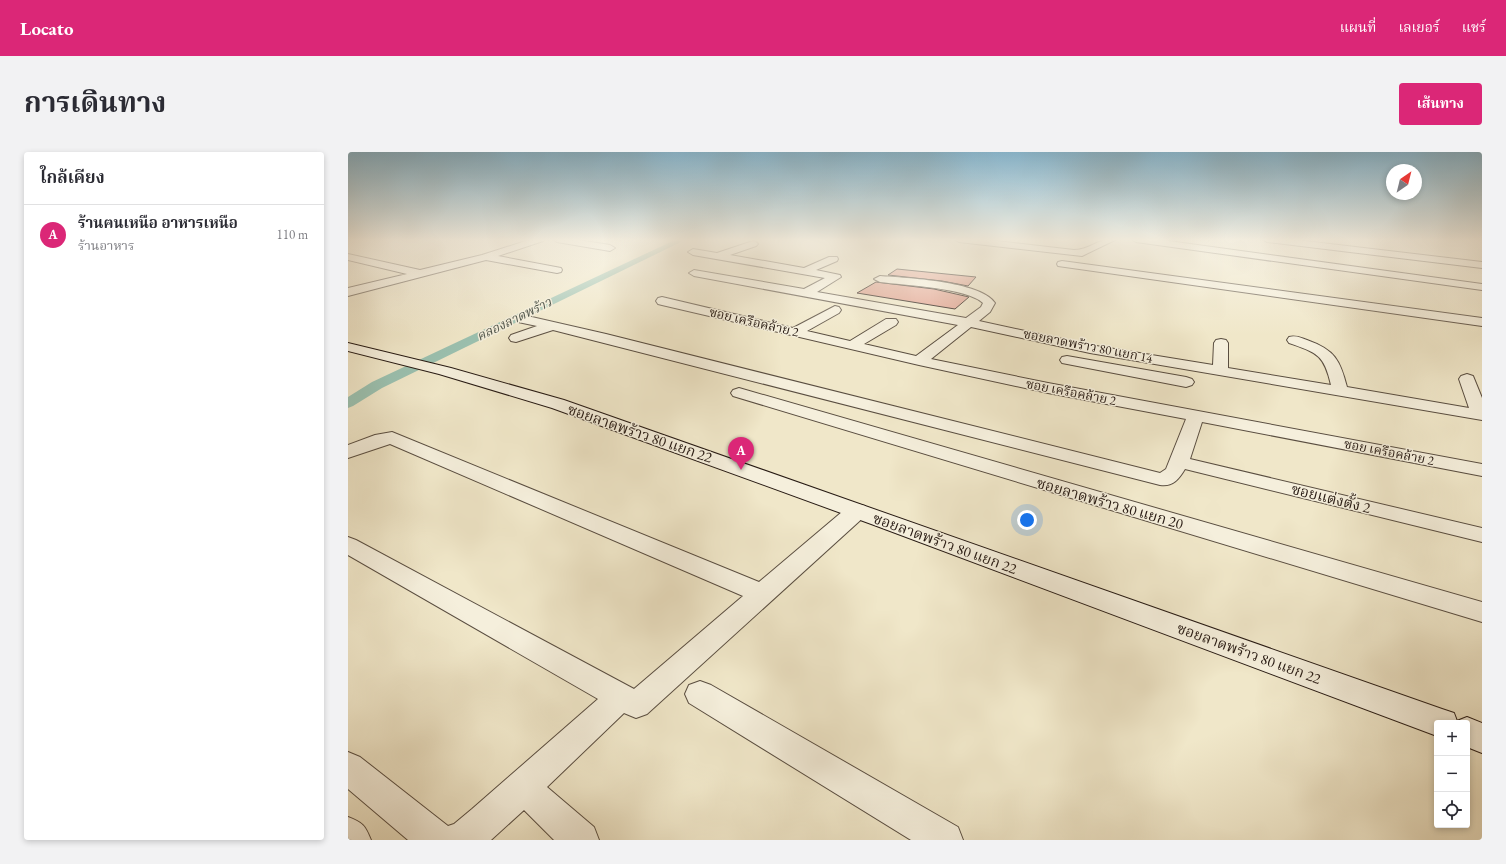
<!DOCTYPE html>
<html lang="th">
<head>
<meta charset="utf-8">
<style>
  :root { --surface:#fff; --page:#f2f2f3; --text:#2b2b33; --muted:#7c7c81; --line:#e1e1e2; --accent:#db2777 }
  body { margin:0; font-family:"EB Garamond","Noto Serif Thai",serif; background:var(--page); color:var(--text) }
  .controls { position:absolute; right:12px; bottom:12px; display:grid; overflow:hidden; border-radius:4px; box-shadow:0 2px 6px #0003 }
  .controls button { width:36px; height:36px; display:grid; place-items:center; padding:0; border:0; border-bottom:1px solid var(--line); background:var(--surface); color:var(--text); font:20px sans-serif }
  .compass { position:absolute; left:1038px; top:12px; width:36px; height:36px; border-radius:50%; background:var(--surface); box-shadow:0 2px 6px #0003; rotate:35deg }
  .you { position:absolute; left:679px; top:368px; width:14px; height:14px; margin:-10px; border:3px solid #fff; border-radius:50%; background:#1a73e8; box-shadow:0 0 0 6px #1a73e833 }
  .badge { display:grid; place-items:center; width:26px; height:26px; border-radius:50%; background:var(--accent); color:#fff; font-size:13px; font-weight:700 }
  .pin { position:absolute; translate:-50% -33px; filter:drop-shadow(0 1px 2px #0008) }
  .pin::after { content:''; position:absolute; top:21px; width:14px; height:12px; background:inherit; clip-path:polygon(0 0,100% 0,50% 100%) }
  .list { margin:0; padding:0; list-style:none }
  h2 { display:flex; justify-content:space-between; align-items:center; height:52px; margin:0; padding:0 16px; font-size:17px }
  h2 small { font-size:13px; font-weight:400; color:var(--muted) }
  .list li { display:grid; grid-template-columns:26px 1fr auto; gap:12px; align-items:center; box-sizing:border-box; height:60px; padding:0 16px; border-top:1px solid var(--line) }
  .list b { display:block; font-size:15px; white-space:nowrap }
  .list p { margin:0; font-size:13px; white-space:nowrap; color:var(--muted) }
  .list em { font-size:13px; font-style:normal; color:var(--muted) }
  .icon { flex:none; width:22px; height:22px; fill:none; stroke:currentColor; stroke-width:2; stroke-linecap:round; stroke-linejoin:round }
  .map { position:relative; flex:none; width:1134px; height:688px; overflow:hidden; border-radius:4px }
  header { display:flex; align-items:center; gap:24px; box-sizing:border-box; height:56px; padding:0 20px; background:var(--accent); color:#fff }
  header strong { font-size:19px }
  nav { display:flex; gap:22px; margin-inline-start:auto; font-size:14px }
  .intro { display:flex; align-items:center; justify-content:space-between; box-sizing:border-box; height:96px; padding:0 24px }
  h1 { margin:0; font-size:28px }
  .button { padding:10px 18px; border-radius:4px; background:var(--accent); color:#fff; font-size:14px; font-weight:700 }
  main { display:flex; gap:24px; padding:0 24px }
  aside { flex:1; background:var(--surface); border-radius:4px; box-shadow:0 2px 6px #0003 }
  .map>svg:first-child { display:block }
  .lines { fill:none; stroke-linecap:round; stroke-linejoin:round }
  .canal { fill:#9bc1b0; fill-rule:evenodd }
  .building { fill:#e3a594; stroke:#281b14 }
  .street-casing { stroke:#5a4e41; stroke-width:2 }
  .secondary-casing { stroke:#281b14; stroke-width:2 }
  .street { fill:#f5efdc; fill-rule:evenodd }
  .secondary { fill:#f5efdc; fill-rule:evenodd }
  .labels { text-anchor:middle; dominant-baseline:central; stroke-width:3; stroke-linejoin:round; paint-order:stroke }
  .far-water-label { font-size:13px; font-style:italic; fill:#50554b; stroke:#f5efdc }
  .far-street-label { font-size:13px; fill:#281b14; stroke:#f5efdc }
  .street-label { font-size:15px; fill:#281b14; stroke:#f5efdc }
</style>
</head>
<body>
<header>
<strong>Locato</strong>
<nav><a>แผนที่</a><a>เลเยอร์</a><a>แชร์</a></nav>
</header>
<div class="intro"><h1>การเดินทาง</h1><a class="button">เส้นทาง</a></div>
<main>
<aside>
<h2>ใกล้เคียง<small></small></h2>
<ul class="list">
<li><span class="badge">A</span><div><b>ร้านฅนเหนือ อาหารเหนือ</b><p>ร้านอาหาร</p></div><em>110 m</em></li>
</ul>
</aside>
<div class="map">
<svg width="1134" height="688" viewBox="0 0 1134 688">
  <rect width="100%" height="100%" fill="#f0e7c9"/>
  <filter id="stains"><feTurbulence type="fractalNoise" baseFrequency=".005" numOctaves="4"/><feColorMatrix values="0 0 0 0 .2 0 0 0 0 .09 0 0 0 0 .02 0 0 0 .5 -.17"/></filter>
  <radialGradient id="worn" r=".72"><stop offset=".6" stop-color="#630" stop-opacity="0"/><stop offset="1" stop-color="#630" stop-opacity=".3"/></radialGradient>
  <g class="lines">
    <path class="canal" d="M329 87H339L34 236 5 254 0 256V245L24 230Z"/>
  </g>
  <path class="building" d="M549 117 628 125 620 134 594 129 540 123Z
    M528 130 586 137 621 145 607 157 509 141Z"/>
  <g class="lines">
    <g class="street-casing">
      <path id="street" d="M184 87H197L195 89 150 104 213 116 214 118 213 120 209 121 138 108 0 144V136L59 122 0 108V102L72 118 134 103Z
        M204 87H224L262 93 267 96 262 99 209 90Z
        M606 87H632L726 98C742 98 752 85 769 87L734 104 611 90Z
        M783 87H806L1134 132V138L788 90Z
        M914 87H940L1134 110V116L919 90Z
        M405 89 408 90 410 92 408 94 382 103 456 116 481 105H489L490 107 489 109 468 118 492 123 493 125 469 140 618 166 633 155 635 151C620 136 555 133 532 130L526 127 532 124C558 126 632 129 647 151L642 160 631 169 742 193 865 213 866 191 868 188 873 187 878 188 880 191V216L983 233C976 202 969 201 941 191L939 188 941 185C948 183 953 186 959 188 987 198 992 208 999 235L1121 256 1111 227 1113 224 1119 222 1125 224 1134 246V268L742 201 623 175 583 207 700 231 1134 312V324L854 270 842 307 1134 376V390L837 317C831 327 825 335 812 333L205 178 168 190 163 189 161 186 163 183 189 174 170 170 169 167 170 164 175 163 258 182 812 321 818 317 838 267 700 241 571 213 314 153 310 152 308 149 310 146 314 145 445 176 487 154 491 155 493 158 491 161 459 179 502 189 538 167H548L550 170 548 173 516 192 568 204 610 173 346 124 341 121 346 118 456 137 477 126 345 103 340 100 345 97 369 101Z
        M714 109 1134 166V174L710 114 709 112 710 110Z
        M719 204 838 225 844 227 846 230 844 233 838 235 714 211 712 208 714 205Z
        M391 236 1134 450V470L385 244 383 241 385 238Z
        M44 280 411 430 501 354 509 352 517 354 520 359 517 364 299 562 288 566 276 561 199 635 246 675 251 688H206L176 658 143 688H60L0 637V600L12 605 100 674 106 672 124 657 250 547 0 403V385L8 388 286 537 395 444 42 292 0 306V293L27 283Z
        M352 529 363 533 610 675 615 688H563L341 551 337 542 341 533Z
        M0 665C15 671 17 673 23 688H0Z"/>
    </g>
    <g class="secondary-casing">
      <path id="secondary" d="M0 191 103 216 216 248 1094 557 1106 561 1109 569 1119 565 1134 571V601L1119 595V571H1089V584L526 373 204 256 91 222 0 199Z"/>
    </g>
    <use href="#street" class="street"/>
    <use href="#secondary" class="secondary"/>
  </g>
  <linearGradient id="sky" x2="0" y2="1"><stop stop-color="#89b9d2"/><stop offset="0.48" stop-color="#f8f4e7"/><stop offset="1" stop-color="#f8f4e7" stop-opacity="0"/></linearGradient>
  <rect width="1134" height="183" fill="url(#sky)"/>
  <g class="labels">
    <g class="far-water-label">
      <text transform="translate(166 167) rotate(-26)">คลองลาดพร้าว</text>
    </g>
    <g class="far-street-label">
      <text transform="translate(406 170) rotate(13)">ซอย เครือคล้าย 2</text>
      <text transform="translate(740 194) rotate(11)">ซอยลาดพร้าว 80 แยก 14</text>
      <text transform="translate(723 240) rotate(11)">ซอย เครือคล้าย 2</text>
      <text transform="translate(1041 300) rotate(11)">ซอย เครือคล้าย 2</text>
    </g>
    <g class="street-label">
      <text transform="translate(292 281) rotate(19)">ซอยลาดพร้าว 80 แยก 22</text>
      <text transform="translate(983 346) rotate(14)">ซอยแต่งตั้ง 2</text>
      <text transform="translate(762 351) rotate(16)">ซอยลาดพร้าว 80 แยก 20</text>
      <text transform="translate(597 391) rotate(20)">ซอยลาดพร้าว 80 แยก 22</text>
      <text transform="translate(901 501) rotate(20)">ซอยลาดพร้าว 80 แยก 22</text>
    </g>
  </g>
  <rect width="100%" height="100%" filter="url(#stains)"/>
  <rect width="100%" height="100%" fill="url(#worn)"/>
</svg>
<div class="controls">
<button>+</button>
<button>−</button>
<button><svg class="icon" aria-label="locate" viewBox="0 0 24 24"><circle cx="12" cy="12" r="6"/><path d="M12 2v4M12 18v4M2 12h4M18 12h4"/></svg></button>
</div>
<svg class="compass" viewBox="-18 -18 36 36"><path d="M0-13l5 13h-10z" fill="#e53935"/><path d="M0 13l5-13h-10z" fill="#7c7c81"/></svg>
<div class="you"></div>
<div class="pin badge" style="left:393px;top:318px">A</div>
</div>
</main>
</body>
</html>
